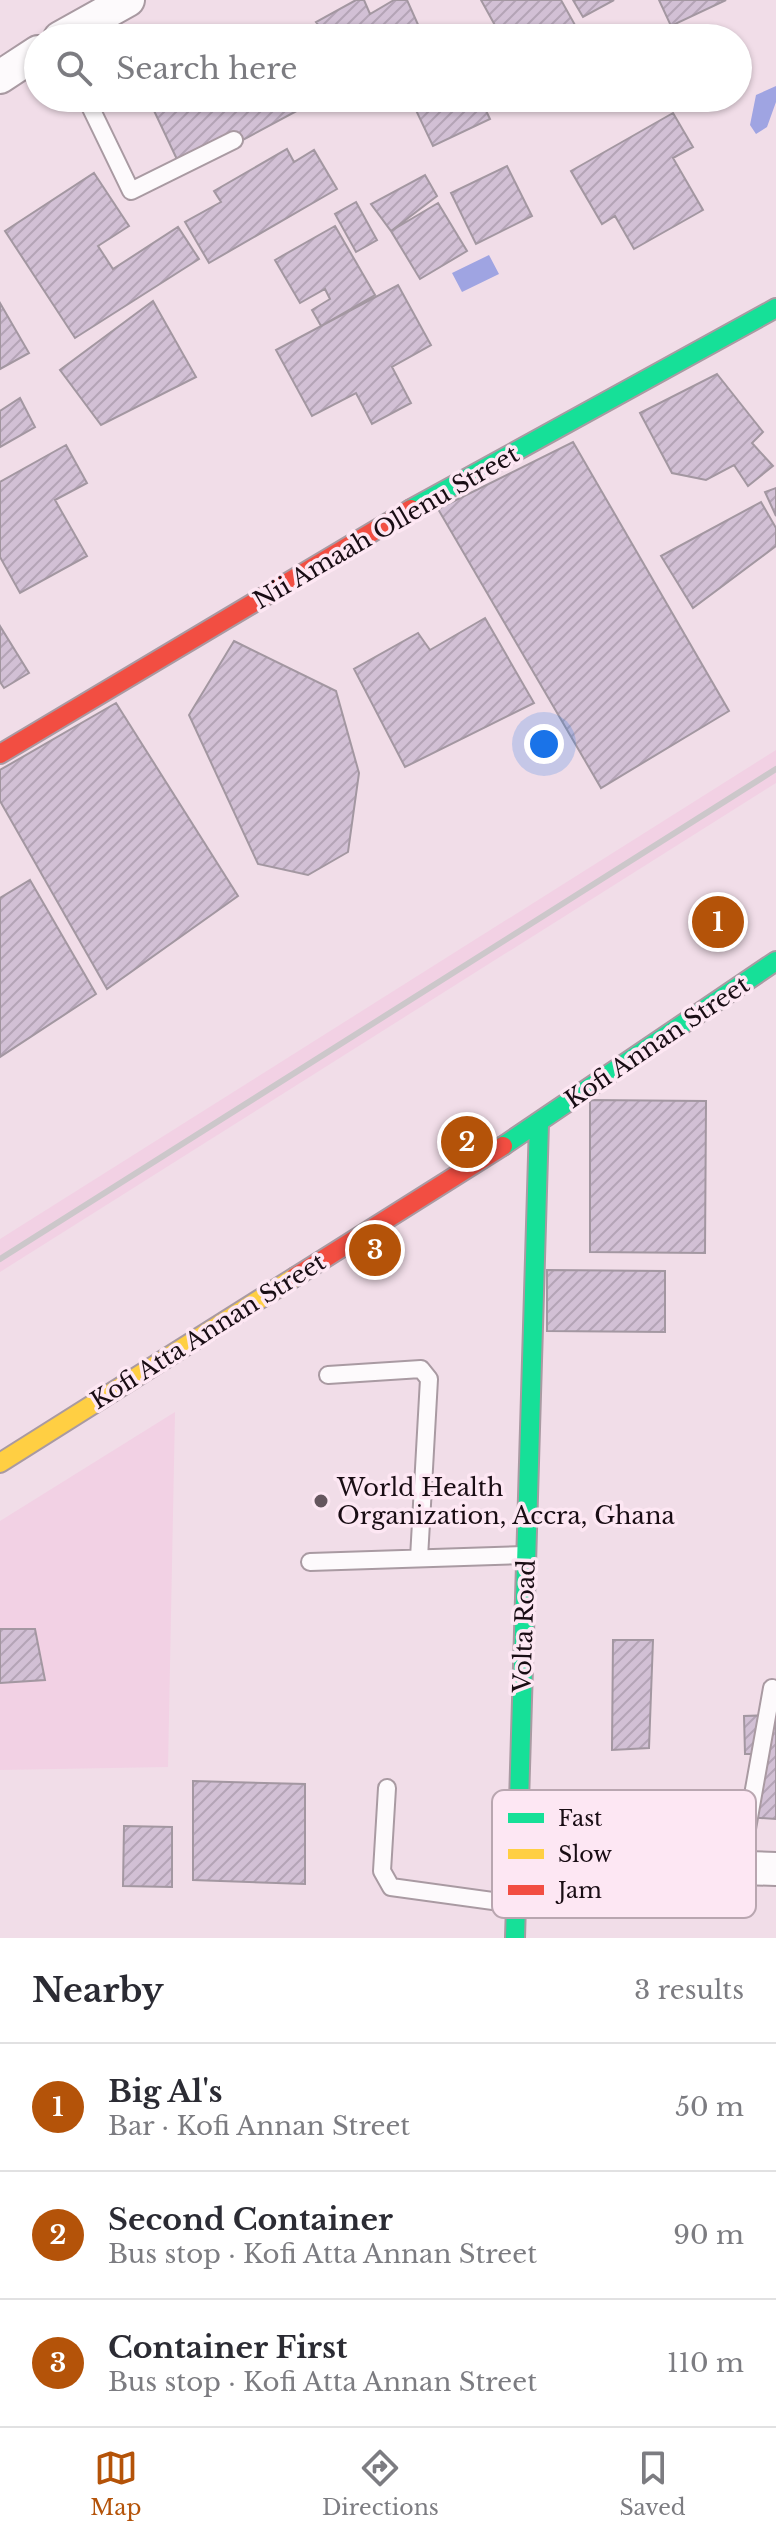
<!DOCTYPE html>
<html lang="en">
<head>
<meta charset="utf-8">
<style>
  :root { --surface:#fff; --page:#f2f2f3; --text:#2b2b33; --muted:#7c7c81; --line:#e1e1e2; --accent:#b45309 }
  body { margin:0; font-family:"Libre Baskerville",serif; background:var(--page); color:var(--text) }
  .you { position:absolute; left:544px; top:744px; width:28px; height:28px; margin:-20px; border:6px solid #fff; border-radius:50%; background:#1a73e8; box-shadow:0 0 0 12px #1a73e833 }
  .badge { display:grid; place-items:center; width:52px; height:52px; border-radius:50%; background:var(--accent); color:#fff; font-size:26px; font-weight:700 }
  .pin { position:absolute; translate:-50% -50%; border:4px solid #fff; box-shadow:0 2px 8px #0006 }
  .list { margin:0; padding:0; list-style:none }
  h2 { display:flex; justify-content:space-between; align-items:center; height:104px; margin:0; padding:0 32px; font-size:34px }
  h2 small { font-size:26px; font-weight:400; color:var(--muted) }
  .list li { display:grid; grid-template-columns:52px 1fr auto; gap:24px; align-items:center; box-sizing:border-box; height:128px; padding:0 32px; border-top:2px solid var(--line) }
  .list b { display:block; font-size:30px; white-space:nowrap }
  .list p { margin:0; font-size:26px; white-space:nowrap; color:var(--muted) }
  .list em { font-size:26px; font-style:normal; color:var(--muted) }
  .icon { flex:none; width:44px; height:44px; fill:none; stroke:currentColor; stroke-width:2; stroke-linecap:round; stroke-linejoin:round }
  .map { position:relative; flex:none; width:776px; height:1938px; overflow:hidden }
  .search { position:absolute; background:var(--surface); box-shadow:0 2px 6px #0004; left:24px; right:24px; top:24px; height:88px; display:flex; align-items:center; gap:20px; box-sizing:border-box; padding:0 28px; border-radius:44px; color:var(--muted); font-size:30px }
  .sheet { height:488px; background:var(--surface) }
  nav { display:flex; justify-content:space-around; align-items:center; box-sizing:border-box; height:112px; border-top:2px solid var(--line); background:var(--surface); font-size:22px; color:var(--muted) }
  nav a { display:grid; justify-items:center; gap:4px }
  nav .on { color:var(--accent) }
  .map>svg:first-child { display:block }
  .built { fill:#f2d1e4 }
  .water { fill:#9fa4e2 }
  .building { fill:url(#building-hatch); stroke:#a397a1; stroke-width:2 }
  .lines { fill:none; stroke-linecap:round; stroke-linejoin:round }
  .lane-casing { stroke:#a99aa2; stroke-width:20 }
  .street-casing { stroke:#a99aa2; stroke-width:36 }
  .fast-casing { stroke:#a99aa2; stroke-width:22 }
  .slow-casing { stroke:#a99aa2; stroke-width:22 }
  .jam-casing { stroke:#a99aa2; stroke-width:22 }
  .lane { stroke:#fdfafc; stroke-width:16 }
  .street { stroke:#fdfafc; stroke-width:32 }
  .fast { stroke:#16e098; stroke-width:18 }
  .slow { stroke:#ffcf43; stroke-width:18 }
  .jam { stroke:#f24e42; stroke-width:18 }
  .rail { stroke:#ccc7ca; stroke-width:6 }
  .poi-dot { fill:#65565e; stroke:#fde7f3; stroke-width:3 }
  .labels { text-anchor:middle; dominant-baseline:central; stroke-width:7; stroke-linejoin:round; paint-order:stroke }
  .street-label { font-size:24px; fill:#190d14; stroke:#fde7f3 }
  .poi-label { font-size:24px; fill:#190d14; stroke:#fde7f3; text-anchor:start }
  .key { fill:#fde7f3; stroke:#b9a6b0; stroke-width:2 }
  .key-label { font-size:22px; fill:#190d14 }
</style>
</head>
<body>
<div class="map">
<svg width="776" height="1938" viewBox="0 0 776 1938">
  <defs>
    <pattern id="building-hatch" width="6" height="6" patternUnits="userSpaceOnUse" patternTransform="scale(2)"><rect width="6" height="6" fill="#d2c0d5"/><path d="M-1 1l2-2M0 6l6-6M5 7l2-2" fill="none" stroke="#b4a4b6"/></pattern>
  </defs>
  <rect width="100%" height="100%" fill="#f1dde8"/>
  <path class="built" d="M776 750V783L0 1272V1239Z
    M175 1412 168 1767 0 1770V1521Z"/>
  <path class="water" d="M776 86V102L767 127 756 134 750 125 756 95Z
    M489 255 499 274 462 292 452 273Z"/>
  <path class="building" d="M356 0H364L370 14 394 0H407L424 38H328L316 22Z
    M481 0H561L575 25 551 38H502Z
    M573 0H614L583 17Z
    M659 0H726L671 26Z
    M148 98H299L304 107 183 172Z
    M425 98H480L490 119 433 146 413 104Z
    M673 113 693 147 673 158 703 210 634 249 615 216 602 224 571 171Z
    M287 149 294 162 314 150 337 189 209 263 185 222 221 202 214 191Z
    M507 166 532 216 476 244 451 193Z
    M94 173 129 226 98 246 113 269 178 227 199 259 75 338 5 231Z
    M425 175 437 196 391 231 371 204Z
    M356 202 377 240 356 252 335 214Z
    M438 203 467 251 420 279 391 231Z
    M335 226 375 295 321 326 312 310 330 299 325 289 300 303 275 260Z
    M398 285 431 345 392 367 411 403 372 424 356 393 312 416 276 350Z
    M153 301 196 377 101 425 60 370Z
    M0 303 29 353 0 369Z
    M717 374 763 432 752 443 773 466 748 486 734 465 706 480 672 473 640 413Z
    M20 398 35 427 0 447V411Z
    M573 442 729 711 601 788 438 509Z
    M66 445 87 483 55 500 87 556 20 593 0 557V482Z
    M776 488V516L765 492Z
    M761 502 776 528V546L693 608 661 556Z
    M485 618 534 703 405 767 354 669 418 633 430 650Z
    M0 626 29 673 4 688 0 682Z
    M234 641 336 691 359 773 348 852 308 875 258 864 189 715Z
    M116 703 238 896 107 989 0 801V770Z
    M30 880 96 994 0 1057V898Z
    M590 1100 706 1101 705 1253 590 1252Z
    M547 1270 665 1271V1332L547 1331Z
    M0 1629H35L45 1680 0 1683Z
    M613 1640H653L649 1748 612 1750Z
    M776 1715V1819L746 1817 756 1754H745L744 1716Z
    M193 1781 305 1784V1884L193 1880Z
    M124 1826 172 1827V1887L123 1886Z"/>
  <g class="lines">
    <g class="lane-casing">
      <path id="lane" d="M86 98 131 191 234 140
        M328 1375 421 1369 429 1379 419 1558
        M310 1562 524 1555
        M387 1788 382 1871 391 1887 514 1904
        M740 1868 772 1688"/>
    </g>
    <g class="street-casing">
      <path id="street" d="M60 38 128 0
        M0 77 38 52
        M518 1861 776 1869"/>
    </g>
    <g class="fast-casing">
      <path id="fast" d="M411 509 776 308
        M503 1146 776 961
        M515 1938 539 1123"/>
    </g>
    <g class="slow-casing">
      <path id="slow" d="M0 1463 295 1277"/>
    </g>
    <g class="jam-casing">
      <path id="jam" d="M0 754 411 509
        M295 1277 503 1146"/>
    </g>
    <use href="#lane" class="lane"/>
    <use href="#street" class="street"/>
    <use href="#fast" class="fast"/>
    <use href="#slow" class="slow"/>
    <use href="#jam" class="jam"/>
    <path class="rail" d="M0 1259 776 769"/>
  </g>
  <circle class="poi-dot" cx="321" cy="1501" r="8"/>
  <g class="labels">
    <g class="street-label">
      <text transform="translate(386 527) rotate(-30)">Nii Amaah Ollenu Street</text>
      <text transform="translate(657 1042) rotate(-34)">Kofi Annan Street</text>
      <text transform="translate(208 1331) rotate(-32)">Kofi Atta Annan Street</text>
      <text transform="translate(524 1626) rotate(-88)">Volta Road</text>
    </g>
    <g class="poi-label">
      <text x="337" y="1487">World Health<tspan x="337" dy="28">Organization, Accra, Ghana</tspan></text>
    </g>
  </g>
  <rect x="492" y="1790" width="264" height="128" rx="12" class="key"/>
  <rect x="508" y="1813" width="36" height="10" fill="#16e098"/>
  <rect x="508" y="1849" width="36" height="10" fill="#ffcf43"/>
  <rect x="508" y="1885" width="36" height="10" fill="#f24e42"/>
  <g class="key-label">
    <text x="558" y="1826">Fast</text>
    <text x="558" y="1862">Slow</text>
    <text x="558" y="1898">Jam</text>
  </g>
</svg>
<div class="you"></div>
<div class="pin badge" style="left:718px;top:922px">1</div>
<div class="pin badge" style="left:467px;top:1142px">2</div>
<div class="pin badge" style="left:375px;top:1250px">3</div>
<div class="search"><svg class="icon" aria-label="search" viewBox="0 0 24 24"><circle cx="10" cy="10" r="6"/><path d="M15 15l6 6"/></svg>Search here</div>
</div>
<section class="sheet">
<h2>Nearby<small>3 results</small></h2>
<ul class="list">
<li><span class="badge">1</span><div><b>Big Al's</b><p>Bar · Kofi Annan Street</p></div><em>50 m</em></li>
<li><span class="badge">2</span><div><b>Second Container</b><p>Bus stop · Kofi Atta Annan Street</p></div><em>90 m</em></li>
<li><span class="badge">3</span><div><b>Container First</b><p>Bus stop · Kofi Atta Annan Street</p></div><em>110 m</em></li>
</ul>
</section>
<nav>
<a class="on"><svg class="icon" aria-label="map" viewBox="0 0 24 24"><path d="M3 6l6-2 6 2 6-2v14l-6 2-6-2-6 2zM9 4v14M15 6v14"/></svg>Map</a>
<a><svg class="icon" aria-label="directions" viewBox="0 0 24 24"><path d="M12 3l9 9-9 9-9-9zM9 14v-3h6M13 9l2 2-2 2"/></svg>Directions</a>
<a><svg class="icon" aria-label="saved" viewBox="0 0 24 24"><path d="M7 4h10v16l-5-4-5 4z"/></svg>Saved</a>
</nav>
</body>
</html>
